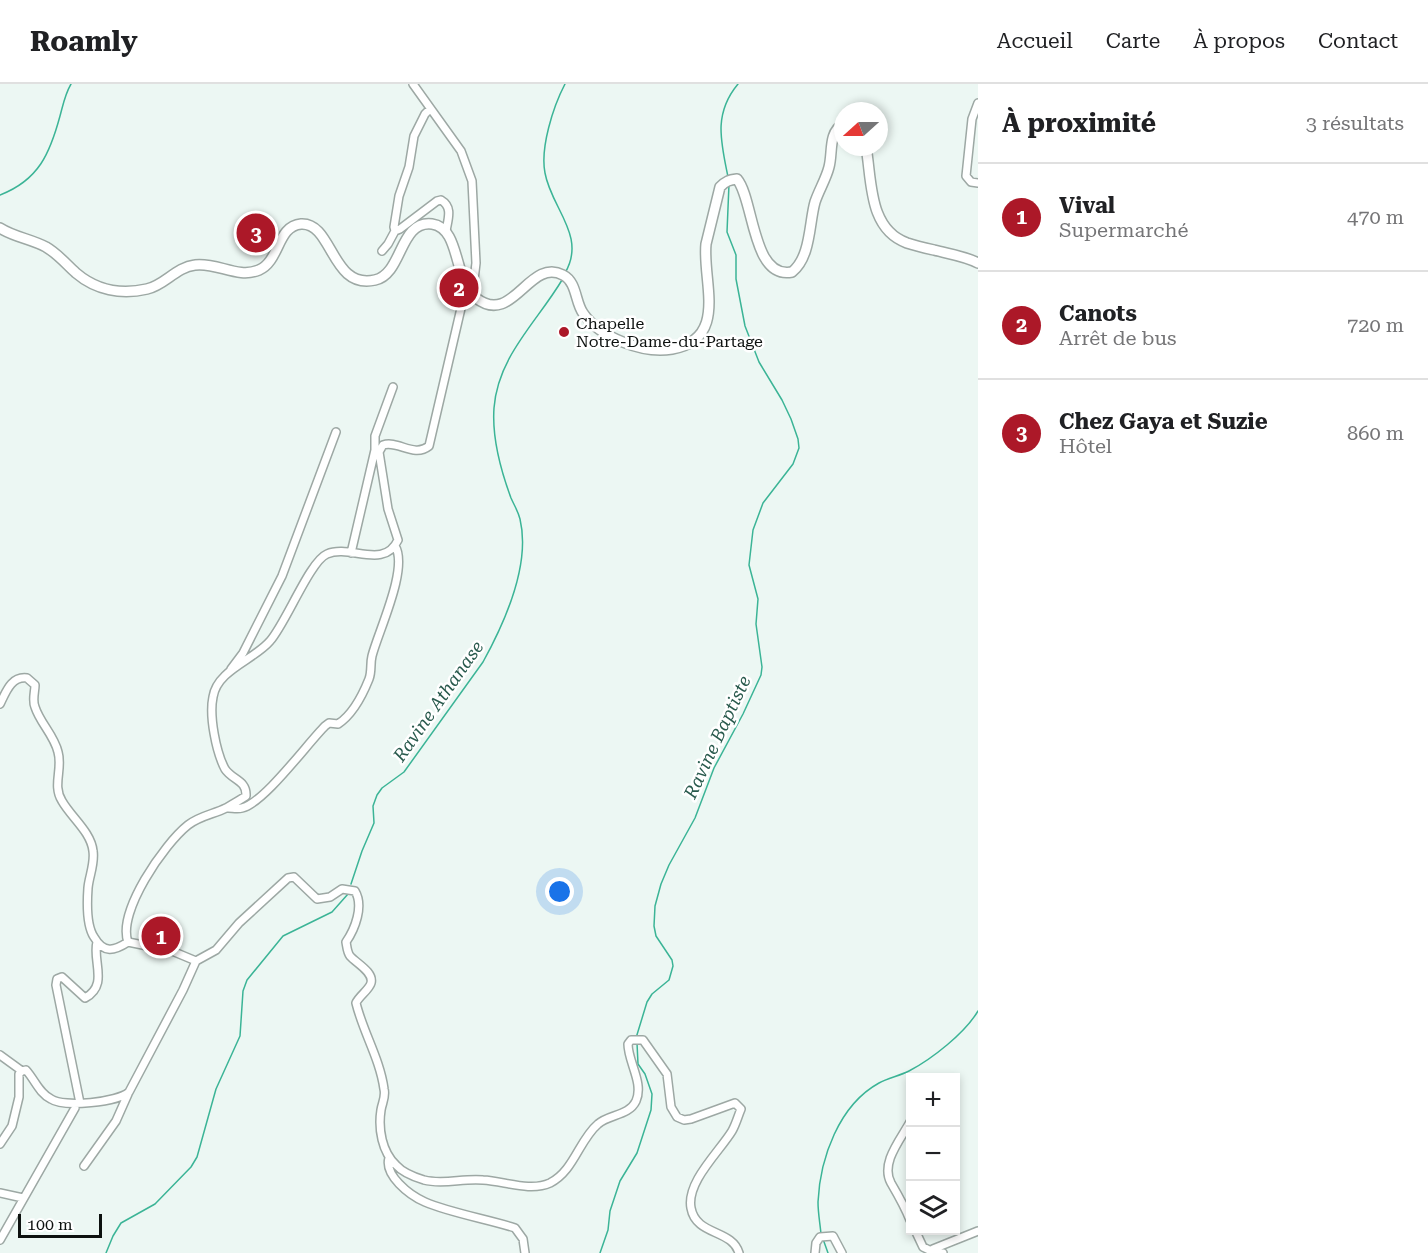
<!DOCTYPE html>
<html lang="fr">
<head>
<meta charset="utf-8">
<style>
  :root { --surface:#fff; --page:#f6f6f6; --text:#202124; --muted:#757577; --line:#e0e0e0; --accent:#ac1828 }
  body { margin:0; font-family:"Roboto Serif",serif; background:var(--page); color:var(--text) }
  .controls { position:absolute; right:18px; bottom:18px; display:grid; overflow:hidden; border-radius:0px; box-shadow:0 3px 9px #0003 }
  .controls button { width:54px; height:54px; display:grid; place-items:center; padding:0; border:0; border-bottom:2px solid var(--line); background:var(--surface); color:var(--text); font:30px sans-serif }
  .compass { position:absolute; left:834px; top:18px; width:54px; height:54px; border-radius:50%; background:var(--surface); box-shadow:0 3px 9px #0003; rotate:249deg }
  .scale { position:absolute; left:18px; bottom:15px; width:84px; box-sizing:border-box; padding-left:6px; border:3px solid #0d110f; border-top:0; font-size:16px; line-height:21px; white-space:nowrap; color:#0d110f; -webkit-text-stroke:4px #fff; paint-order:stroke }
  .you { position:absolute; left:560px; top:808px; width:21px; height:21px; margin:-15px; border:4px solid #fff; border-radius:50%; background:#1a73e8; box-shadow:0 0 0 9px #1a73e833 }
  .badge { display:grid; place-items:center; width:39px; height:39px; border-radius:50%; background:var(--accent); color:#fff; font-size:20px; font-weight:700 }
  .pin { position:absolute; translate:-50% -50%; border:3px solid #fff; box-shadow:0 2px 6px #0006 }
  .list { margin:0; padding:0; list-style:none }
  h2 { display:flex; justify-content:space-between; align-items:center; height:78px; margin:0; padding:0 24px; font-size:26px }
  h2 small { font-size:20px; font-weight:400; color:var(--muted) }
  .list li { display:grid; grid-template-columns:39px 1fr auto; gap:18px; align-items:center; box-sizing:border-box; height:108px; padding:0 24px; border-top:2px solid var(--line) }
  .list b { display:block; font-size:22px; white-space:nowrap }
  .list p { margin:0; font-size:20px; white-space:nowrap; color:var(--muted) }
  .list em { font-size:20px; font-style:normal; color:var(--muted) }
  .icon { flex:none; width:33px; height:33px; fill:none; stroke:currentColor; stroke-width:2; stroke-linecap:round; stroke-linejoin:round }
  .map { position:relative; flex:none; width:978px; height:1169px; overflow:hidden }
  header { display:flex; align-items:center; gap:36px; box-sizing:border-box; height:84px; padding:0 30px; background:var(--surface); border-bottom:2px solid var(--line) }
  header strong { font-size:28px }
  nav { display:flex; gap:33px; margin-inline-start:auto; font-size:21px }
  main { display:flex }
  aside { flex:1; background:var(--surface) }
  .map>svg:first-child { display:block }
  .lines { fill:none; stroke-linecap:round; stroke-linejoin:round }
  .stream { stroke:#3bb496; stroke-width:1.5 }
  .minor-casing { stroke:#9da8a4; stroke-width:10 }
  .major-casing { stroke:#9da8a4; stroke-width:12 }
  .minor { stroke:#fff; stroke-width:7 }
  .major { stroke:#fff; stroke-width:9 }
  .poi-dot { fill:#ac1828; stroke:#fff; stroke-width:2 }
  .labels { text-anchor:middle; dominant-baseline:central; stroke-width:5; stroke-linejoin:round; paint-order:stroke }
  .poi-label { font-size:16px; fill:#0d110f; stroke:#fff; text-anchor:start }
  .water-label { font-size:18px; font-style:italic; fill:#295a4d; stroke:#fff }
</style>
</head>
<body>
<header>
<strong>Roamly</strong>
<nav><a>Accueil</a><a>Carte</a><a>À propos</a><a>Contact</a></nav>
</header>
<main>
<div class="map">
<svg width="978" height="1169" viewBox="0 0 978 1169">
  <rect width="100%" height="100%" fill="#ecf7f3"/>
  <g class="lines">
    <path class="stream" d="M565 0C553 23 540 64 545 89 551 124 587 152 565 189
      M728 93C721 58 713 30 738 0
      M0 111C39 96 50 69 60 32 63 21 65 10 71 0
      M351 800 362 767 374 739 373 722 377 711 382 704 404 688 483 578C505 538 531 481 520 435 518 427 514 421 511 414 501 387 492 352 494 324 498 272 537 238 562 196
      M636 954 647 918 652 910 669 896 673 882 672 876 656 852 654 842 655 822 661 800 669 781 695 734 714 684 743 630 761 591 762 583 756 540 758 515 749 481 753 446 763 419 793 380 799 364 798 355 791 335 782 316 759 278 745 242 736 195V171L727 148 729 100
      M821 1150C820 1139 818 1129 818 1118 820 1074 839 1021 879 999 888 994 899 992 909 987 932 975 965 949 978 927
      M823 1155 828 1169
      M106 1169 113 1152 121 1139 155 1120 191 1083 197 1073 216 1005 240 952 243 907 247 896 283 852 332 828 348 810
      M600 1169 608 1146 610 1127 620 1097 637 1069 651 1026 652 1010 645 990 638 980 637 959"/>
    <g class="minor-casing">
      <path id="minor" d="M413 0 461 67 472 97 476 179 474 196 466 204
        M978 19 972 35 966 92 971 98 978 99
        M430 25 425 30 414 52 409 83 399 112 394 143 395 147 400 145 437 117 441 116C453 123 448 135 446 147
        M382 167 388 160 395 147
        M351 469 375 366V352L393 303
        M231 585 243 569 282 492 336 348
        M0 620C6 608 11 592 27 594L35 601C35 608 32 616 35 623 40 639 54 651 58 668 63 685 52 701 62 717 71 733 91 748 93 767 95 780 89 792 88 804 87 818 86 841 94 853 104 870 114 867 128 858
        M228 724C232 724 238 725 242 724 264 719 307 660 325 642L329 639 338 640C352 631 363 610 369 595 372 587 370 580 372 572 378 548 409 484 395 462
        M128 858C117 828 164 760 188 741 199 732 214 730 226 724 233 720 240 716 246 712 247 696 232 696 225 685 216 668 209 632 213 613 217 586 254 576 270 557 286 539 310 477 327 470 350 460 384 486 398 456L388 425 379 368 383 361C398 356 414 374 429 362L462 220 468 207
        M128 858 172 867 196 877
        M196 877 216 866 239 839 288 794 294 793 317 815 330 813 342 805 355 807C364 822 355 845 346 858 347 863 347 868 350 872 356 879 374 888 371 899 369 906 359 912 356 919 363 948 380 975 384 1005 386 1013 382 1019 381 1026 378 1045 382 1068 396 1081 403 1089 414 1093 424 1096 443 1101 463 1094 483 1096 504 1097 530 1108 550 1099 574 1087 579 1056 598 1040 609 1030 629 1032 636 1017 644 999 628 978 628 960L631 956H643L667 990 671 1023 677 1033 684 1036 691 1035 735 1019 741 1025C738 1032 736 1040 732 1047 720 1067 686 1098 691 1124 696 1152 732 1145 739 1169
        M0 971 22 987
        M80 1019 56 901 57 895 62 893 85 914C109 901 92 877 97 858
        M910 1038C901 1055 880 1079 891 1099 898 1111 905 1123 910 1136
        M0 1060 12 1042 19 1013V990L22 987 26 986C35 996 39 1009 51 1015 64 1024 118 1018 129 1008L183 906 196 877
        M389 1074C384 1091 409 1111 425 1118 451 1129 487 1135 515 1144L523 1155 525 1169
        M84 1082 116 1037 128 1010
        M0 1109 23 1114
        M915 1146 923 1163 933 1168
        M0 1156 75 1024V1020
        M815 1169 816 1159 820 1153 833 1152 842 1169
        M943 1169 933 1168V1165L978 1147"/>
    </g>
    <g class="major-casing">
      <path id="major" d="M866 63C872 96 868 145 907 159 916 162 925 164 934 166 949 170 965 172 978 179
        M0 144C14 153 31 155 46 163 58 170 66 180 76 189 96 206 121 211 147 205 165 201 176 183 195 181 217 178 238 195 259 186 280 177 277 142 301 140 333 138 331 206 375 196 403 190 399 136 432 140 461 144 453 196 476 214 513 243 529 173 563 191 577 198 575 218 583 229 600 254 644 270 672 265 729 255 702 197 706 160L720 103C726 97 729 96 737 95 754 115 752 196 792 188 811 173 809 139 815 118 819 106 826 95 829 83 833 68 828 49 843 40"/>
    </g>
    <use href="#minor" class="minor"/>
    <use href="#major" class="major"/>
  </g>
  <circle class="poi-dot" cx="564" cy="248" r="6"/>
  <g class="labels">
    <g class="poi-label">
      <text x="576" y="239">Chapelle<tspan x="576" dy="18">Notre-Dame-du-Partage</tspan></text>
    </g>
    <g class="water-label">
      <text transform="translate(438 617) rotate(-55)">Ravine Athanase</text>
      <text transform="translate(717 653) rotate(-65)">Ravine Baptiste</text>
    </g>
  </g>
</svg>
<div class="controls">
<button>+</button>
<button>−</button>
<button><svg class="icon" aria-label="layers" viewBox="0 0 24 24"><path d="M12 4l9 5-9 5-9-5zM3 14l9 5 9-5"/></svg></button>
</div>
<svg class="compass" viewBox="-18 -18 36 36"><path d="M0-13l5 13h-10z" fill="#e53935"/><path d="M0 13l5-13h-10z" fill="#757577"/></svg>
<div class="scale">100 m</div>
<div class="you"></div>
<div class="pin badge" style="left:161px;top:852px">1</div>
<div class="pin badge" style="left:459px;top:204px">2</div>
<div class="pin badge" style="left:256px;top:149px">3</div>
</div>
<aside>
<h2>À proximité<small>3 résultats</small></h2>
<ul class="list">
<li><span class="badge">1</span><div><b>Vival</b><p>Supermarché</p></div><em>470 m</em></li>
<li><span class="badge">2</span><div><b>Canots</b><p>Arrêt de bus</p></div><em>720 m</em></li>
<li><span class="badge">3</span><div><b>Chez Gaya et Suzie</b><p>Hôtel</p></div><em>860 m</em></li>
</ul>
</aside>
</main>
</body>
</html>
